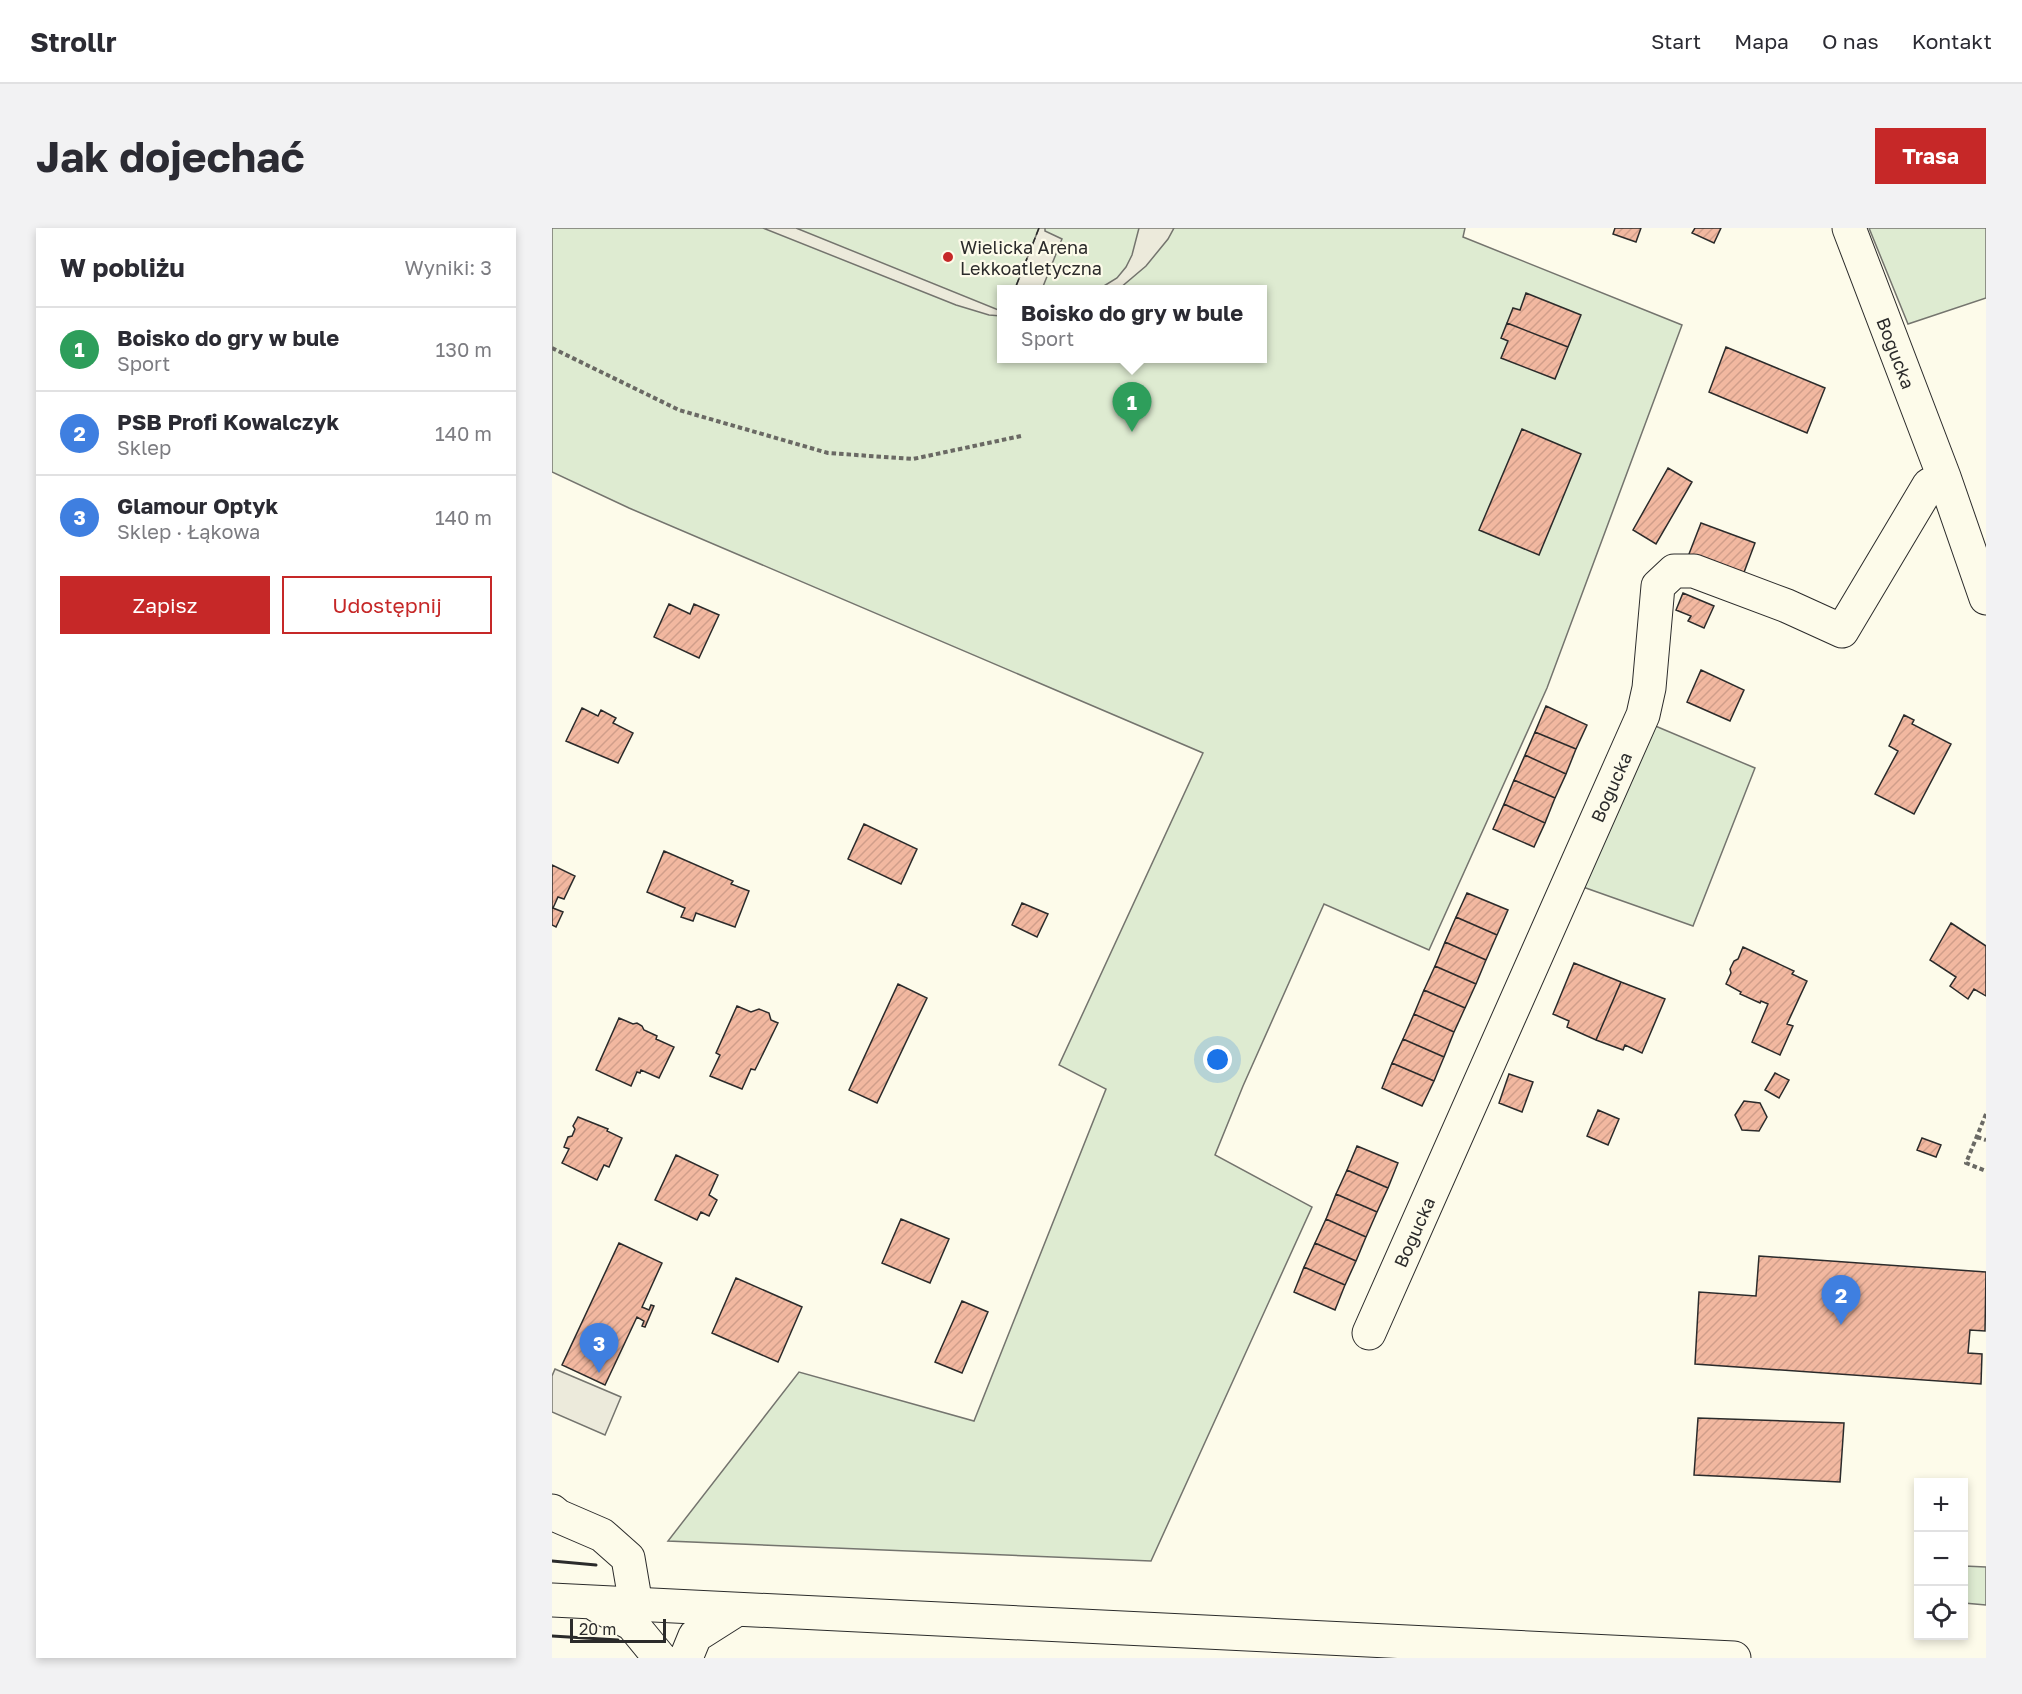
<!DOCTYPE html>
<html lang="pl">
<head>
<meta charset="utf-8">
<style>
  :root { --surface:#fff; --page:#f2f2f3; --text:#2b2b33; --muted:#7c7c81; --line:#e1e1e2; --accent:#c62828 }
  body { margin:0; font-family:"Golos Text",sans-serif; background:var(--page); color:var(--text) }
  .controls { position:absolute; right:18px; bottom:18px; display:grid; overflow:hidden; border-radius:0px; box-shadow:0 3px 9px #0003 }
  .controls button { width:54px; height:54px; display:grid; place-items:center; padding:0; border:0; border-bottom:2px solid var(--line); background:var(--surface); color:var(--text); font:30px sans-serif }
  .scale { position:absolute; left:18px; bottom:15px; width:96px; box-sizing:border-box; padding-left:6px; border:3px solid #2b2b2b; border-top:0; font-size:16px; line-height:21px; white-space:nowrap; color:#2b2b2b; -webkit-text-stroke:4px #fdfbea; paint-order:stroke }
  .you { position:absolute; left:666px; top:832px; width:21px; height:21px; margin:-15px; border:4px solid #fff; border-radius:50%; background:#1a73e8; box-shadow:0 0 0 9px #1a73e833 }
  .badge { display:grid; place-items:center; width:39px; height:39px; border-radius:50%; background:var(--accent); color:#fff; font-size:20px; font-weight:700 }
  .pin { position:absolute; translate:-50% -50px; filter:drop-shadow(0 2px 3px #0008) }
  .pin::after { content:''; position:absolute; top:32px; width:21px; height:18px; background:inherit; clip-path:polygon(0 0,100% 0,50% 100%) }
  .popup { position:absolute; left:445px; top:57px; width:270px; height:78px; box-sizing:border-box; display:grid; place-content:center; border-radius:0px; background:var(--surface); filter:drop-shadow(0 2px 4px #0005); font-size:20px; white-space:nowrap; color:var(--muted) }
  .popup b { font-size:22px; color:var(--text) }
  .popup::after { content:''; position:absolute; left:50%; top:100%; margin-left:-12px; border:12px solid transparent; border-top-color:var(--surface) }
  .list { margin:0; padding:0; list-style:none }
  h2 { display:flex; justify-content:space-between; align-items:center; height:78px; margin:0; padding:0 24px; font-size:26px }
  h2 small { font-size:20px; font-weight:400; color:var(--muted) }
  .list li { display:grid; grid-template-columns:39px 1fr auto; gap:18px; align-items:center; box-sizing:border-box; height:84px; padding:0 24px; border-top:2px solid var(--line) }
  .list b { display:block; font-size:22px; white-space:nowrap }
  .list p { margin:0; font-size:20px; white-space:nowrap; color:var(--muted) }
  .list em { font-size:20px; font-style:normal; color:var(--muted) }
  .actions { display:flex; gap:12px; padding:18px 24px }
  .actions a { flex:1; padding:14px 0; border:2px solid var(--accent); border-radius:0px; text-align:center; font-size:21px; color:var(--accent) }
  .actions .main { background:var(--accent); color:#fff }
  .icon { flex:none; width:33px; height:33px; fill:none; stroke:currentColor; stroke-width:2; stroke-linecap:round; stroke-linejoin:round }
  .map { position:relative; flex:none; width:1434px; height:1430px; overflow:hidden; border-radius:0px }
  header { display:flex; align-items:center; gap:36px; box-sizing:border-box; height:84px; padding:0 30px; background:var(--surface); border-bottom:2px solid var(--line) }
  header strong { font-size:28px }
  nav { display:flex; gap:33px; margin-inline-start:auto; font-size:21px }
  .intro { display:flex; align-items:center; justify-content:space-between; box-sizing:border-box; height:144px; padding:0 36px }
  h1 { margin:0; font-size:42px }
  .button { padding:15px 27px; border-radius:0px; background:var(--accent); color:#fff; font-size:21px; font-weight:700 }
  main { display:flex; gap:36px; padding:0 36px }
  aside { flex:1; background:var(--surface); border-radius:0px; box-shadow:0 3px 9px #0003 }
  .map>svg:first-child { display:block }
  .green { fill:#deebd1; stroke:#74746e; stroke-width:1.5; fill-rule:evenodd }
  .parking { fill:#eceadb; stroke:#74746e; stroke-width:1.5 }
  .building { fill:url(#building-hatch); stroke:#2b2b2b; stroke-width:1.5 }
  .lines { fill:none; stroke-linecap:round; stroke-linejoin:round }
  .minor-casing { stroke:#2b2b2b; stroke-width:35 }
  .major-casing { stroke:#2b2b2b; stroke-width:35 }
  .path { stroke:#6a6964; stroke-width:4; stroke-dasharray:4.5 3; stroke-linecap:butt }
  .minor { stroke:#fdfbea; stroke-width:33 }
  .major { stroke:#fdfbea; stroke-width:33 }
  .fence { stroke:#2b2b2b; stroke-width:1.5; stroke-dasharray:8 3; stroke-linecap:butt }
  .wall { stroke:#2b2b2b; stroke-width:3 }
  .poi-dot { fill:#c62828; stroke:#fdfbea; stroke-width:2 }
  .labels { text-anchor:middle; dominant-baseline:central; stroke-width:4.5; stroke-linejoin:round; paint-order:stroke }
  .poi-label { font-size:18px; fill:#2b2b2b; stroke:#fdfbea; text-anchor:start }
  .street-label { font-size:18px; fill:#2b2b2b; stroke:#fdfbea }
</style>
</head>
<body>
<header>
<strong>Strollr</strong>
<nav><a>Start</a><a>Mapa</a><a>O nas</a><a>Kontakt</a></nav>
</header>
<div class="intro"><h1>Jak dojechać</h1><a class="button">Trasa</a></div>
<main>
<aside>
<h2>W pobliżu<small>Wyniki: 3</small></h2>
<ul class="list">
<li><span class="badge" style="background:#2e9e5b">1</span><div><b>Boisko do gry w bule</b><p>Sport</p></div><em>130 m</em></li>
<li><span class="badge" style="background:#3f7fe0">2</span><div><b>PSB Profi Kowalczyk</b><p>Sklep</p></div><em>140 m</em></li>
<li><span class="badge" style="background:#3f7fe0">3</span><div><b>Glamour Optyk</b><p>Sklep · Łąkowa</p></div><em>140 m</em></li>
</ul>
<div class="actions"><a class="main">Zapisz</a><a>Udostępnij</a></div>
</aside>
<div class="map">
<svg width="1434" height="1430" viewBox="0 0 1434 1430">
  <defs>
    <pattern id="building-hatch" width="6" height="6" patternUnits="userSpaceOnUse" patternTransform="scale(1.5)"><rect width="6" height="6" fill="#f2b8a0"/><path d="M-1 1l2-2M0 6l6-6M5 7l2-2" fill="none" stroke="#d09e8a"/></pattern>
  </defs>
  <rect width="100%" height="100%" fill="#fdfbea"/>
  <path class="green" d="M0 0H913L911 9 1130 97 995 460 877 722 772 676 691 858 663 927 760 979 599 1333 116 1313 247 1144 422 1193 554 861 507 837 651 525 77 280 0 244ZM450 62H710V130H450Z
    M1317 0H1434V70L1356 96Z
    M1101 497 1203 540 1141 698 1031 659Z
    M1412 1338 1434 1339V1377L1412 1375Z"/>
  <path class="parking" d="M211 0H244L449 83V88L437 87 404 77Z
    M487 0H493V3L510 11 490 61H463Z
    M587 0H622L616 11 594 38 568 60 547 61 565 50 574 39 580 27Z
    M3 1141 69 1169 53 1207 0 1184V1148Z"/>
  <path class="building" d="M1063 0H1089L1084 14 1061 6Z
    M1143 0H1169L1162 15 1140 5Z
    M974 65 1029 87 1016 119 955 95 961 80 968 82Z
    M955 95 1016 119 1003 151 949 130 956 113 949 110Z
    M1174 119 1273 160 1255 205 1157 164Z
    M970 201 1029 226 987 327 927 302Z
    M1116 240 1140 254 1104 316 1081 302Z
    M1149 295 1203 315 1191 347 1137 326Z
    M1131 365 1162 378 1152 400 1136 393 1139 388 1124 382Z
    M117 376 138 386 142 376 167 387 147 430 102 409Z
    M1149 442 1192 462 1178 493 1135 474Z
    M994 478 1035 497 1024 521 983 504Z
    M30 480 46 488 49 482 64 490 61 495 81 505 66 535 14 513Z
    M1352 487 1362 492 1360 496 1399 516 1362 586 1323 566 1346 523 1337 518Z
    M983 504 1024 521 1014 546 973 527Z
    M973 527 1014 546 1003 570 962 552Z
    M962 552 1003 570 993 595 952 576Z
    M952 576 993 595 982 619 941 601Z
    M312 596 365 621 349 656 296 631Z
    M112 623 181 653 179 656 197 663 183 699 144 685 141 693 129 689 133 680 95 664Z
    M0 637 23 648 12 671 6 669 1 680 11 684 4 699 0 697Z
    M915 665 956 682 945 707 904 689Z
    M470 675 496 686 485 709 460 697Z
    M904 689 945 707 934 732 893 714Z
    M1399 695 1434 718V768L1422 761 1416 771 1398 758 1404 749 1378 732Z
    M893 714 934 732 924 756 883 738Z
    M1191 719 1242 743 1240 746 1255 753 1235 796 1241 798 1228 827 1200 814 1216 776 1209 773 1208 775 1188 766 1189 764 1174 756 1179 745 1178 741 1182 733 1186 731Z
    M1022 735 1069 754 1044 812 1015 799 1017 793 1001 786Z
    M883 738 924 756 913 780 872 762Z
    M1069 754 1113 771 1090 825 1073 817 1071 822 1044 812Z
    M346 756 375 770 325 875 297 862Z
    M872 762 913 780 902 804 862 786Z
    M185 778 199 784 207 781 217 785 219 792 226 795 203 842 199 841 190 861 158 848 168 827 164 825Z
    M862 786 902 804 892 829 851 811Z
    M67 790 81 796 85 795 90 798 92 802 105 808 104 811 122 819 107 850 89 842 88 845 85 844 79 858 44 842Z
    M851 811 892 829 882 853 840 835Z
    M840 835 882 853 870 878 830 860Z
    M1223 845 1237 852 1227 870 1213 862Z
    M957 846 981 854 970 884 947 875Z
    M1192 873 1208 875 1215 889 1207 903 1190 902 1183 887Z
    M1046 882 1067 891 1056 917 1035 908Z
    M26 889 56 901 55 903 70 910 57 939 52 937 45 952 10 935 17 921 12 919 16 909 20 908 23 901 21 898Z
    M1370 910 1389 917 1384 929 1365 922Z
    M805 918 846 935 836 960 795 942Z
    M124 927 166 947 157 967 165 972 157 988 149 984 145 992 103 972Z
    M795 942 836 960 825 984 784 966Z
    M784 966 825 984 814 1009 774 991Z
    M349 991 397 1011 378 1055 330 1035Z
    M774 991 814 1009 804 1033 763 1015Z
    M67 1015 110 1035 90 1079 97 1082 99 1077 102 1078 93 1099 90 1098 92 1093 85 1089 53 1157 10 1137Z
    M763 1015 804 1033 793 1057 752 1039Z
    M1207 1028 1434 1044 1433 1103 1418 1102 1416 1125 1430 1126 1429 1156 1143 1136 1147 1064 1204 1068Z
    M752 1039 793 1057 783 1082 742 1064Z
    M184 1050 250 1079 226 1134 160 1105Z
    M410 1073 436 1084 410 1145 383 1134Z
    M1146 1190 1292 1195 1288 1254 1142 1247Z"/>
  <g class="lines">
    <g class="minor-casing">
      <path id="minor" d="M1297 0 1392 249 1434 370
        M817 1105 1091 487 1097 460 1106 358 1122 343H1142L1235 378 1290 403 1377 257 1392 249
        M0 1283 6 1288 50 1307 76 1330 84 1377
        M46 1378 80 1396 108 1430
        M134 1430 143 1408 184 1382"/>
    </g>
    <g class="major-casing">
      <path id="major" d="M0 1372 1182 1430"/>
    </g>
    <path class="path" d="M0 120 127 182 276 225 361 231 469 208
      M1434 886 1414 935 1434 943
      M1425 909 1434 912"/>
    <use href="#minor" class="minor"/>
    <use href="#major" class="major"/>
    <path class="fence" d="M464 58 487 0"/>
    <path class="wall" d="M0 1333 44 1337
      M0 1408 66 1412"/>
  </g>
  <circle class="poi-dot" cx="396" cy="29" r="6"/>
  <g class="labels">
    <g class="poi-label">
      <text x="408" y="19">Wielicka Arena<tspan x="408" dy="21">Lekkoatletyczna</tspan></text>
    </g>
    <g class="street-label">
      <text transform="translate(1344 125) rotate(69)">Bogucka</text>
      <text transform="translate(1059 559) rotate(-66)">Bogucka</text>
      <text transform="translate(862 1004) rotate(-66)">Bogucka</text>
    </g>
  </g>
</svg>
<div class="controls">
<button>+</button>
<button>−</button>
<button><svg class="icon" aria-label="locate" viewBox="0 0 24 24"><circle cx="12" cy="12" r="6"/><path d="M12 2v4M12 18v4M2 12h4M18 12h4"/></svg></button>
</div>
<div class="scale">20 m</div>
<div class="you"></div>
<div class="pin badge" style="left:580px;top:204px;background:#2e9e5b">1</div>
<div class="popup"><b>Boisko do gry w bule</b>Sport</div>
<div class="pin badge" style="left:1289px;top:1097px;background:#3f7fe0">2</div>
<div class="pin badge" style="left:47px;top:1145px;background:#3f7fe0">3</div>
</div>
</main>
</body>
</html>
